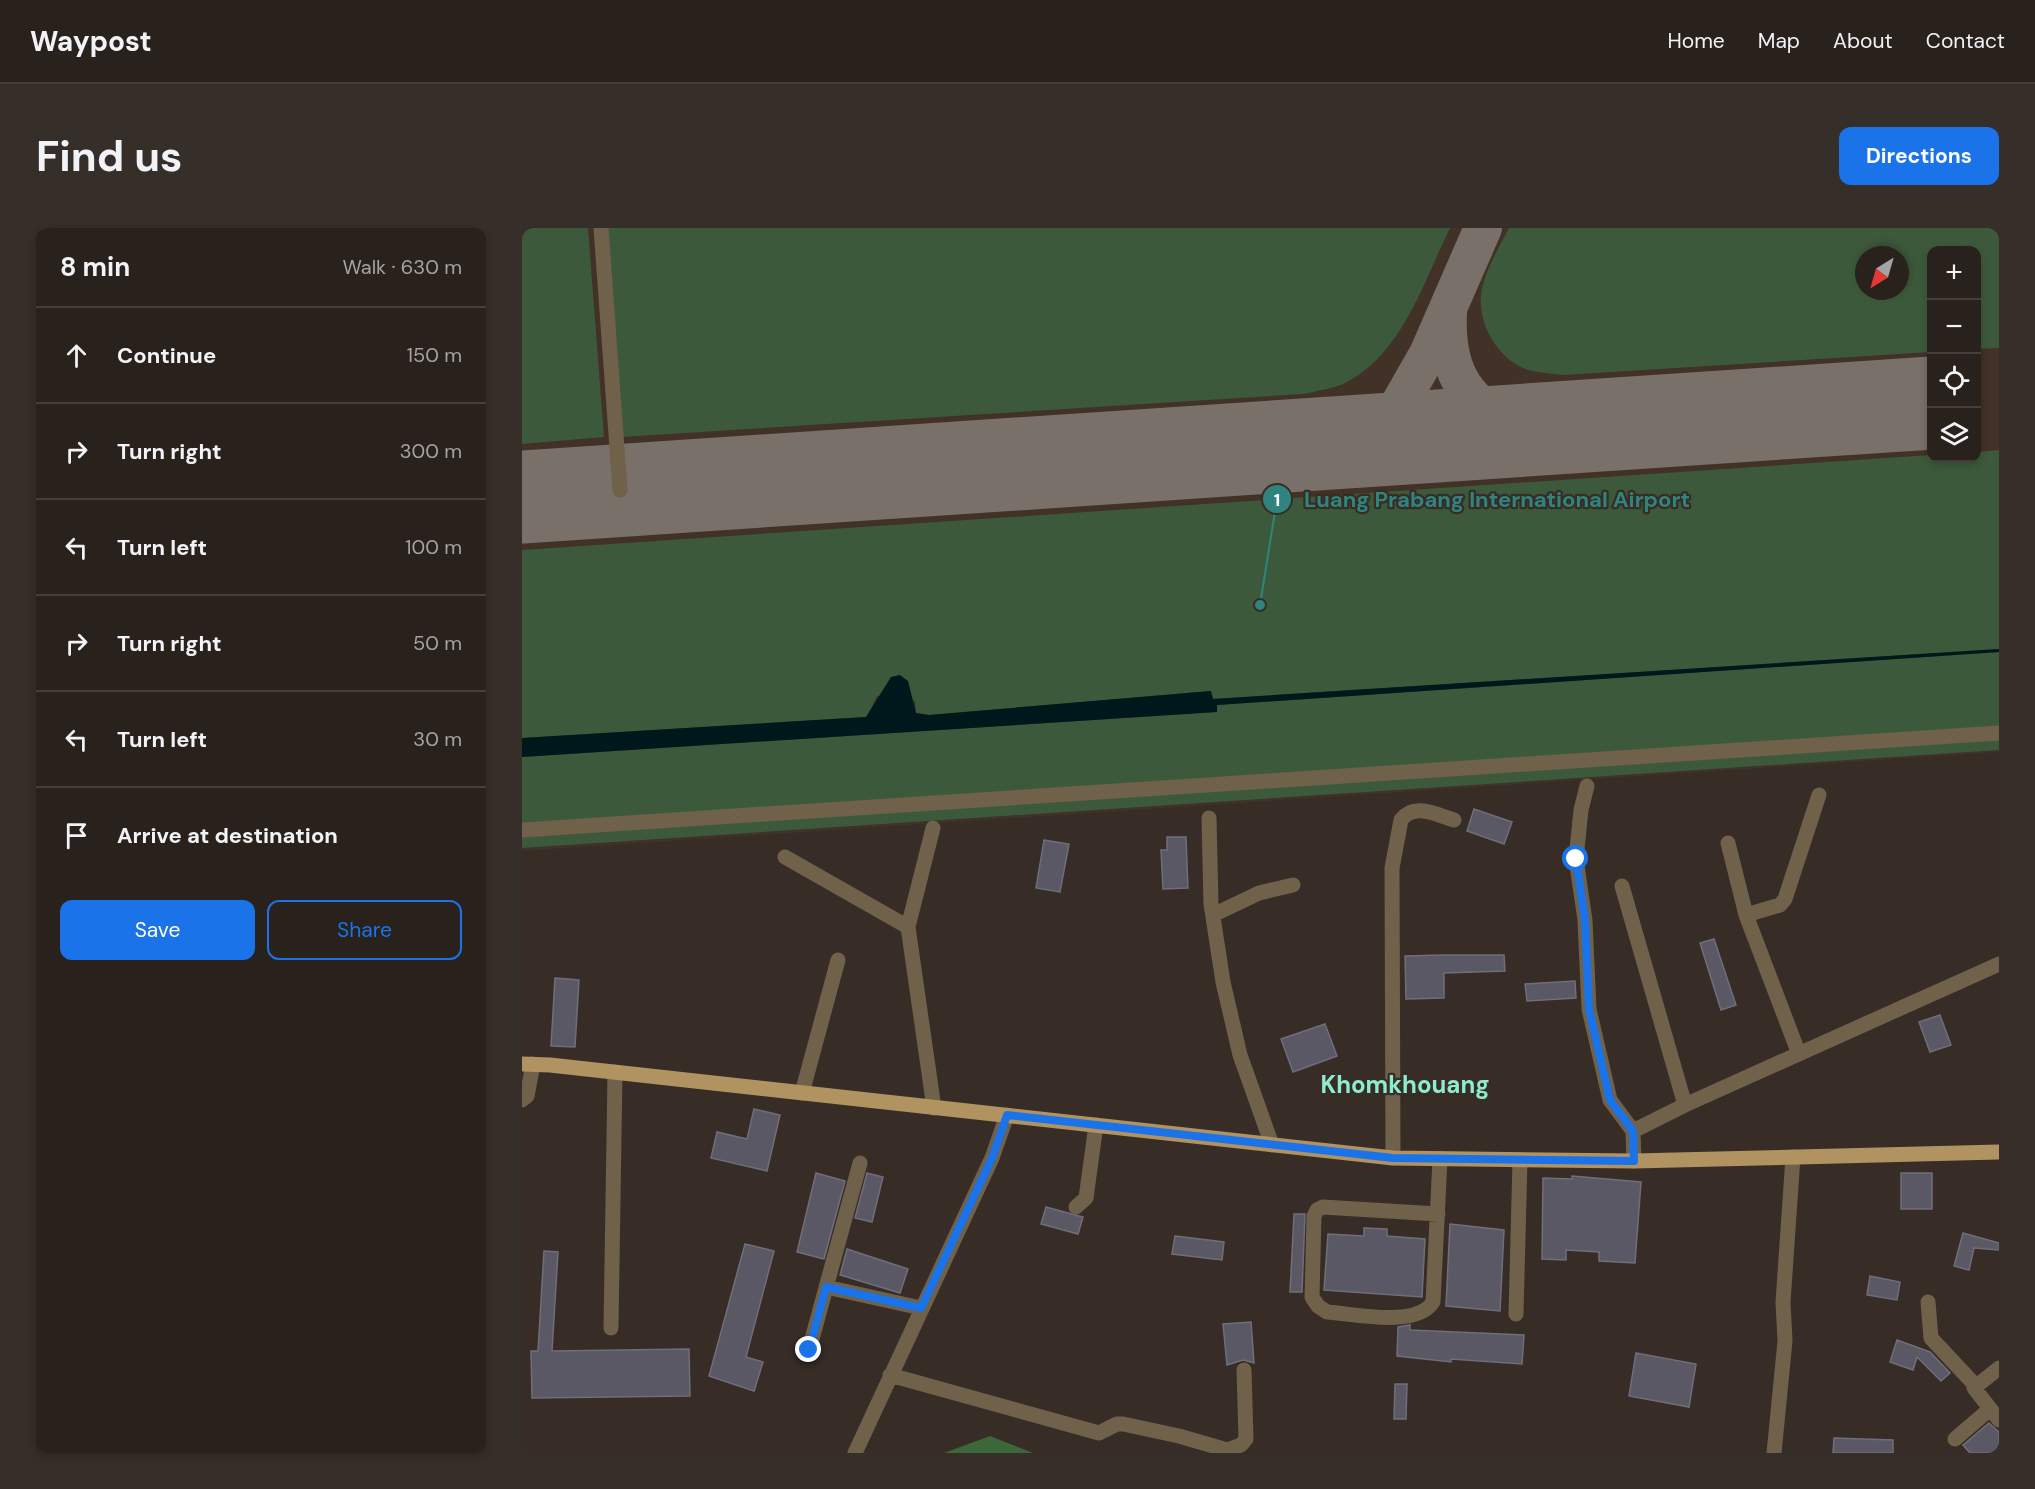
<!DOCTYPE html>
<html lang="en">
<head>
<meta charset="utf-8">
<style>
  :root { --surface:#29211c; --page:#352e29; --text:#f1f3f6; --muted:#a5a3a3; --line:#453e3b; --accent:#1a73e8 }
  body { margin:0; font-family:"DM Sans",sans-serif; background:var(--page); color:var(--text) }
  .controls { position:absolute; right:18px; top:18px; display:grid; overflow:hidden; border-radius:12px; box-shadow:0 3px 9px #0003 }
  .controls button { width:54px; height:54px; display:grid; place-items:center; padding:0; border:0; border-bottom:2px solid var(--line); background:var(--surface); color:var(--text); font:30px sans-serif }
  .compass { position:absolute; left:1333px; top:18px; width:54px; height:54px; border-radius:50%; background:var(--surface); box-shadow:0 3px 9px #0003; rotate:217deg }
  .stop { position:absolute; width:18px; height:18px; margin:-14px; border:4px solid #1a73e8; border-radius:50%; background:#fff }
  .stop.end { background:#1a73e8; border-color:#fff; box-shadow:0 2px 6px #0008 }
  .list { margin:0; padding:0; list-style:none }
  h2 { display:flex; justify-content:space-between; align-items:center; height:78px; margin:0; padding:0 24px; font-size:26px }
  h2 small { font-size:20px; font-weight:400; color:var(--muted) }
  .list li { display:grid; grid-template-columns:39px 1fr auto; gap:18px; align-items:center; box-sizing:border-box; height:96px; padding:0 24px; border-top:2px solid var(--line) }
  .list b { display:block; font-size:22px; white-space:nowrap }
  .list em { font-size:20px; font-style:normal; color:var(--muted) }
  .actions { display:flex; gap:12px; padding:18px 24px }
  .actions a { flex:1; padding:14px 0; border:2px solid var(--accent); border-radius:12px; text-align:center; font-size:21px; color:var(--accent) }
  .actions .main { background:var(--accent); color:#fff }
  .icon { flex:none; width:33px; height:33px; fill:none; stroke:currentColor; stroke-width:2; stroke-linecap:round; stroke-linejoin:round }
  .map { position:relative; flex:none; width:1477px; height:1225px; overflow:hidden; border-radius:12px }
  header { display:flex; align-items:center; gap:36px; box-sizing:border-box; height:84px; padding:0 30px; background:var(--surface); border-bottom:2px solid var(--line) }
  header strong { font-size:28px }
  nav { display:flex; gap:33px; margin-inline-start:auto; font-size:21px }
  .intro { display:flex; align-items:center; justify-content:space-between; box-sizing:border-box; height:144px; padding:0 36px }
  h1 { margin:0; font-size:42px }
  .button { padding:15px 27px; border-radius:12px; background:var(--accent); color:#fff; font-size:21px; font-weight:700 }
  main { display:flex; gap:36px; padding:0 36px }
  aside { flex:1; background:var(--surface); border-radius:12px; box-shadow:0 3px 9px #0003 }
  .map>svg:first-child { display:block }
  .built { fill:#413126; fill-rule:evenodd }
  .green { fill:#3d593b; fill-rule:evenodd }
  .forest { fill:#3c6839 }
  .water { fill:#00171c }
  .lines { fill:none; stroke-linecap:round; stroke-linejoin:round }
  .taxiway { stroke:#79706a; stroke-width:38 }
  .runway { stroke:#79706a; stroke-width:93 }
  .building { fill:#595864; stroke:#6f6e7a; stroke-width:1.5 }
  .minor { stroke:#70614a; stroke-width:15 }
  .major { stroke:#b19261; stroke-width:15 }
  .route { stroke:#1a73e8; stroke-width:8 }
  .labels { text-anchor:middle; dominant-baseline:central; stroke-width:4.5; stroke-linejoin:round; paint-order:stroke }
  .quarter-label { font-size:24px; font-weight:bold; fill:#8decce; stroke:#372c26 }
  .leader { fill:none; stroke:#2f857e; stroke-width:2 }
  .callout-dot { fill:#2f857e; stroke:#372c26; stroke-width:2 }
  .mark-label { font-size:18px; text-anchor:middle; font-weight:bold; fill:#fff }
  .callout-label { font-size:22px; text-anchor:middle; font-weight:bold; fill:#2f857e; stroke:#372c26; stroke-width:4.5; stroke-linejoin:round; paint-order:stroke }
</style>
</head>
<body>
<header>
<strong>Waypost</strong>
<nav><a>Home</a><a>Map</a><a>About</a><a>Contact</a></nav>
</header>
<div class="intro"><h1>Find us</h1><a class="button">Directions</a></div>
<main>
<aside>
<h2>8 min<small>Walk · 630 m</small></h2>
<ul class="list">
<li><svg class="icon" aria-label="ahead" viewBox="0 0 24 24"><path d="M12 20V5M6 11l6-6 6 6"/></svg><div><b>Continue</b></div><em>150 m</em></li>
<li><svg class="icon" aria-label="right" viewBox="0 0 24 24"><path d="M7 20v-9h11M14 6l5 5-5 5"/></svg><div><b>Turn right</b></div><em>300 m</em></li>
<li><svg class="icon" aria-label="left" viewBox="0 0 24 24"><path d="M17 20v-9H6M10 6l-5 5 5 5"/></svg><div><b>Turn left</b></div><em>100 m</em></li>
<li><svg class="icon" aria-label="right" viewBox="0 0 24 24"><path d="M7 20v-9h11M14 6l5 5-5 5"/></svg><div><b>Turn right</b></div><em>50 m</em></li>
<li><svg class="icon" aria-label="left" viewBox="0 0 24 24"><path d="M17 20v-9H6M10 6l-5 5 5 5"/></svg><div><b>Turn left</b></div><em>30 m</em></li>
<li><svg class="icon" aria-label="arrive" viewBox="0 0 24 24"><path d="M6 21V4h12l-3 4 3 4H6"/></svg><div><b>Arrive at destination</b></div></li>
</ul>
<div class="actions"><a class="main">Save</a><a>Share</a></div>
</aside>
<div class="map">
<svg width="1477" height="1225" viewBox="0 0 1477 1225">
  <rect width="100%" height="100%" fill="#372c26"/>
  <path class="built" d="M0 0H1477V524L0 623ZM1410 22H1454V230H1410ZM1342 27H1378V63H1342Z"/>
  <path class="green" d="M0 0H66L82 209 0 216Z
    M83 0H928C902 53 879 129 821 156 809 161 795 163 781 166L99 209Z
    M987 0H1477V120L1455 121 1454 22H1410L1409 124 1041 147C1028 145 1013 145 1001 140 975 129 956 95 959 68 961 45 977 20 987 0ZM1342 27H1378V63H1342Z
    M1477 222V421L691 471 688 463 407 487 394 485 393 473 355 468 345 489 0 510V322L1409 227 1410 230H1454L1455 224Z
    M1477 424V522L0 620V529L694 484 695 477Z"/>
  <path class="forest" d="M468 1208 511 1225H422Z"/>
  <path class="water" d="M1477 421V424L695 477V484L0 529V510L344 489 369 449 378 447 386 453 394 485 407 487 689 463 691 471Z"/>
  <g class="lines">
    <path class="taxiway" d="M926 85C923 147 945 177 1000 202
      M857 212 906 126 961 0"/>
    <path class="runway" d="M0 269 1410 175"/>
  </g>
  <path class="building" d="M952 581 990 594 982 616 945 603Z
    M645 609H664L666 660 641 661 639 622H645Z
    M522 612 547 616 538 664 514 660Z
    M1192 711 1214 777 1199 782 1178 715Z
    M921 727H982L983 743 922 745V770L884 771 883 728Z
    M33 750 57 752 53 819 29 818Z
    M1053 753 1054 770 1005 773 1003 756Z
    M1418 787 1429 817 1408 824 1397 794Z
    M803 796 815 828 771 844 759 811Z
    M232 881 258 887 245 943 189 930 195 904 225 911Z
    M294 945 323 953 302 1031 275 1024Z
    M345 945 361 949 350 994 333 990Z
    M1379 945H1410V981H1379Z
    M1050 948 1119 954 1113 1035 1077 1033V1024L1044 1022V1032L1020 1031 1021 950 1050 951Z
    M524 979 561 989 556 1006 519 996Z
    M772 986H783L780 1064H768Z
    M928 996 982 1002 978 1083 924 1078Z
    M842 1000 865 1001V1008L903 1011 900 1069 802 1062 806 1006 842 1008Z
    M1441 1005 1477 1015V1022L1452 1020 1447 1042 1432 1038Z
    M653 1008 702 1014 700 1032 650 1026Z
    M223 1016 252 1023 224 1129 241 1134 232 1163 187 1148Z
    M325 1021 386 1041 378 1065 318 1047Z
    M22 1023 36 1024 30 1123 167 1121 168 1168 10 1170 9 1123H16Z
    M1348 1048 1378 1054 1375 1072 1345 1067Z
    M729 1094 732 1135 721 1132 705 1137 701 1096Z
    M888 1097V1102L1002 1107 1000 1136 929 1131V1134L875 1128 876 1099Z
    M1375 1112 1408 1124 1428 1145 1419 1153 1395 1129 1391 1142 1368 1134Z
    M1114 1125 1174 1136 1167 1179 1107 1168Z
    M873 1156H885L884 1191H872Z
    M1467 1195 1477 1204V1225H1448L1441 1217Z
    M1312 1210 1371 1212V1225H1311Z"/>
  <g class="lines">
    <path class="minor" d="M79 0 98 262
      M1065 558 1059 582 1054 631 1063 692 1067 781 1088 872 1111 903 1112 933
      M687 590 689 676 701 754 718 827 750 917
      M0 602 1477 505
      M1206 615 1224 687 1277 826
      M263 629 386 699 411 600
      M1100 658 1163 877
      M691 687 737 665 771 657
      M1224 687 1258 677 1263 671 1297 567
      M386 699 412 880
      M280 865 316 732
      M0 872 5 868 11 836
      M1111 903 1163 877 1477 736
      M871 930 870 640 879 592C892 574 915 587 932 592
      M554 979 564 970 574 897
      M916 986 801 979 795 982 792 988 790 1069 796 1078 805 1084C834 1086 894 1100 911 1074L918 931
      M304 1059 399 1080
      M1406 1074 1409 1110 1453 1157
      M994 1086 998 932
      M89 1100 93 844
      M287 1122 338 935
      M1477 1140 1452 1160 1477 1192
      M368 1147 577 1205 595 1196H601L657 1208 705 1222 719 1217 724 1211 722 1142
      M1433 1211 1468 1181
      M333 1225 470 930 485 887
      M1252 1225 1263 1113 1261 1074 1271 929"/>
    <path class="major" d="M0 836 28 837 871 930 1112 933 1477 924"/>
  </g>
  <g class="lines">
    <path class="route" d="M287 1122 304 1059 399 1080 470 930 485 887 871 930 1112 933 1111 903 1088 872 1067 781 1063 692 1054 631"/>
  </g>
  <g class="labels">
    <g class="quarter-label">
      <text x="883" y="856">Khomkhouang</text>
    </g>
  </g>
  <path class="leader" d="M738 377L755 271"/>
  <g class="callout-dot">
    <circle cx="738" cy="377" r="6"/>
    <circle cx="755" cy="271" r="15"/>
  </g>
  <g class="mark-label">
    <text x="755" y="278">1</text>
  </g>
  <g class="callout-label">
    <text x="975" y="279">Luang Prabang International Airport</text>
  </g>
</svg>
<div class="controls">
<button>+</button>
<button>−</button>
<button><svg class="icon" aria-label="locate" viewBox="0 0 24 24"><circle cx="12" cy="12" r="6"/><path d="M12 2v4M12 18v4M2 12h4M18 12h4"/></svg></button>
<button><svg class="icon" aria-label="layers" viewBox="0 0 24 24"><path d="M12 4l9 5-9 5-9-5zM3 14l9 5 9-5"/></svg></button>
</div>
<svg class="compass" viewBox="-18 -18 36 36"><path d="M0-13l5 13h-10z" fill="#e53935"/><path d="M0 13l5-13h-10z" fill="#a5a3a3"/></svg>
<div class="stop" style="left:1054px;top:631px"></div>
<div class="stop end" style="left:287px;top:1122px"></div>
</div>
</main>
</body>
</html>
